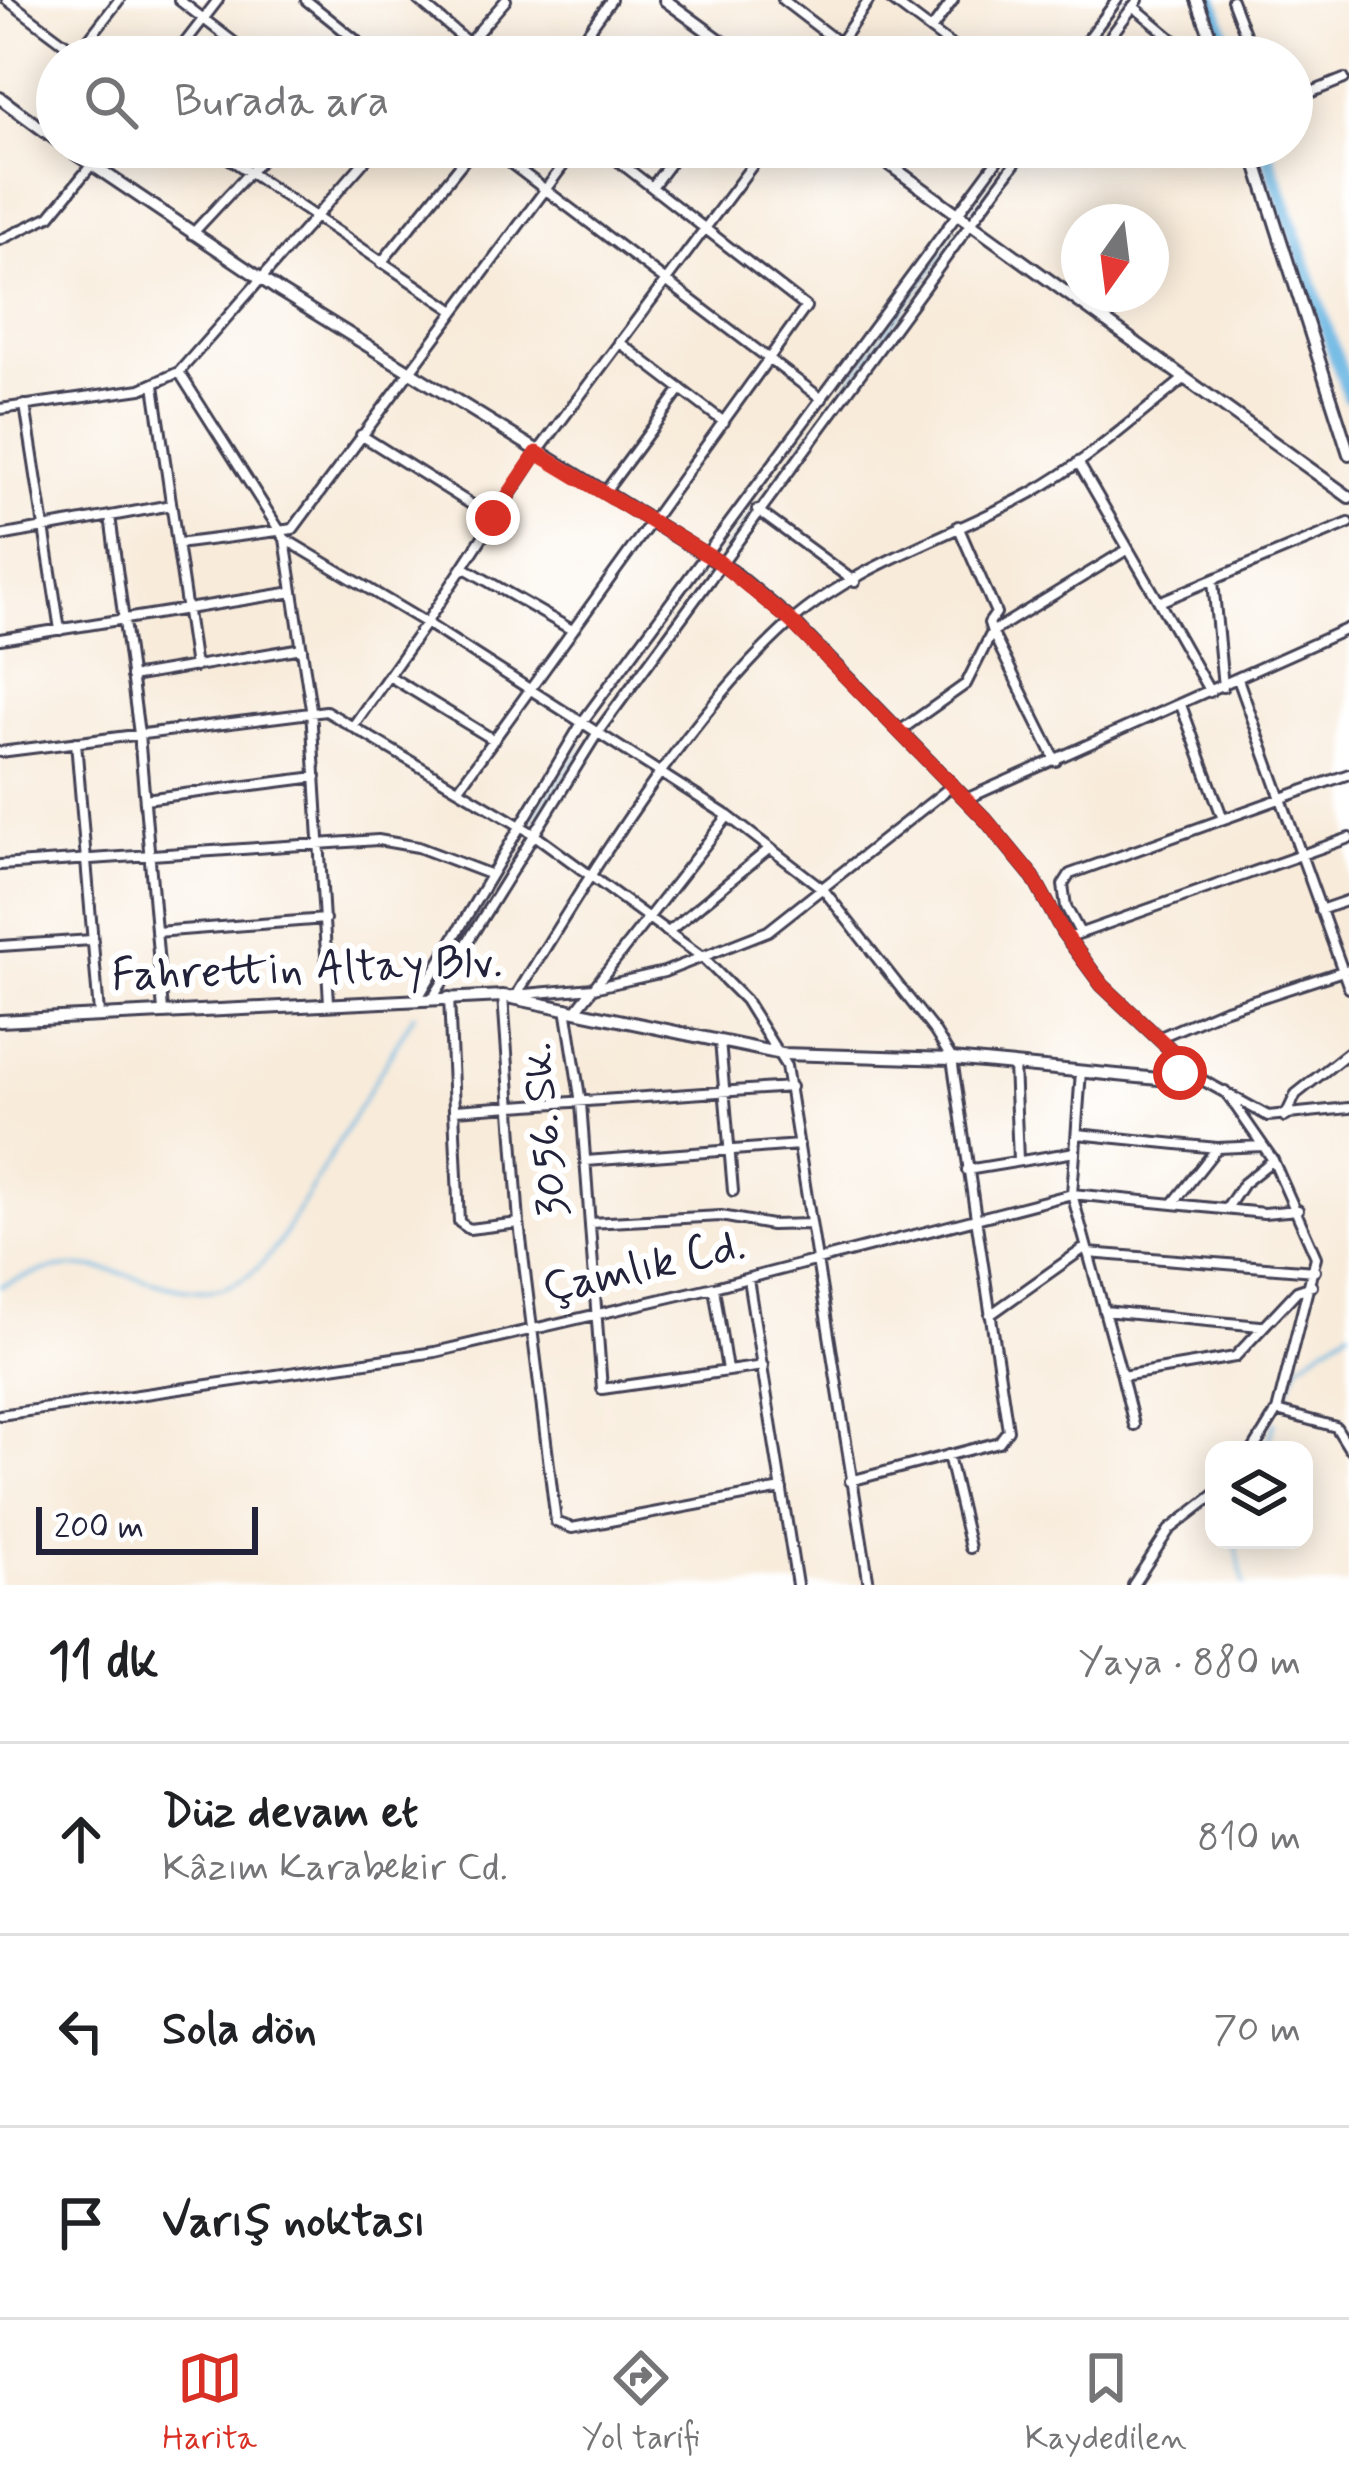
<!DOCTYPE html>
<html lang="tr">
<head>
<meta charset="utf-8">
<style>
  :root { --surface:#fff; --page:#f2f2f2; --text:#202124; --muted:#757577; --line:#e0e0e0; --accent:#d93025 }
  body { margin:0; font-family:Mynerve,sans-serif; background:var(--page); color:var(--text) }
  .controls { position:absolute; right:36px; bottom:36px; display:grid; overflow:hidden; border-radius:24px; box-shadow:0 6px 30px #0003 }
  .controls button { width:108px; height:108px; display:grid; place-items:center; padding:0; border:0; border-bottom:3px solid var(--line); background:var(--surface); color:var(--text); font:60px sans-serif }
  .compass { position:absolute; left:1061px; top:204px; width:108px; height:108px; border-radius:50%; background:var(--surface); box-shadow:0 6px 30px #0003; rotate:194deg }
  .scale { position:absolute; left:36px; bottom:30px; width:222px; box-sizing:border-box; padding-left:12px; border:6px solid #22223b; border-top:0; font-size:33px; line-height:42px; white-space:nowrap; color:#22223b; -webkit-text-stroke:9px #fff; paint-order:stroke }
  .stop { position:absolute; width:36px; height:36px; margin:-27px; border:9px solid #d93025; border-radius:50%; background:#fff }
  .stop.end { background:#d93025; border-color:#fff; box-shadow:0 3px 12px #0008 }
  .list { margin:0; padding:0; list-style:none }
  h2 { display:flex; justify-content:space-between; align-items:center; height:156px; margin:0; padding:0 48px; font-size:51px }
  h2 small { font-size:39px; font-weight:400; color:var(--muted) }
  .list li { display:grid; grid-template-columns:78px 1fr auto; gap:36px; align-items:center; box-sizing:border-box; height:192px; padding:0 48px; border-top:3px solid var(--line) }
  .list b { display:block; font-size:45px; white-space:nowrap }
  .list p { margin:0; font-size:39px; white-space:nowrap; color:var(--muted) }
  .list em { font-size:39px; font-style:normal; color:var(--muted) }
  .icon { flex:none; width:66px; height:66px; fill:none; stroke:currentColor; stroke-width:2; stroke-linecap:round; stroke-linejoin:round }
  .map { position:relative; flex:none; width:1349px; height:1585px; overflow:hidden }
  .search { position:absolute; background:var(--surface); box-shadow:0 6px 30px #0003; left:36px; right:36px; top:36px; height:132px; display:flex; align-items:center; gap:30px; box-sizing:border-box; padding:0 42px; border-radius:66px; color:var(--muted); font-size:45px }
  .sheet { height:732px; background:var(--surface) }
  nav { display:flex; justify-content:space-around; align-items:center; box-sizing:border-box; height:168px; border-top:3px solid var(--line); background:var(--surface); font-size:33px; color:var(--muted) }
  nav a { display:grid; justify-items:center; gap:6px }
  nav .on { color:var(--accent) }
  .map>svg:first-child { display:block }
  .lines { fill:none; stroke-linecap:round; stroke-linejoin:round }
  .stream { stroke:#68b5e2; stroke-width:3 }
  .river { stroke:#68b5e2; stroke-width:14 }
  .minor-casing { stroke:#424053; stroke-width:14 }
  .tertiary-casing { stroke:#424053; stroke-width:16 }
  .minor { stroke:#fff; stroke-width:8 }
  .tertiary { stroke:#fff; stroke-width:10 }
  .route { stroke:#d93025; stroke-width:15 }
  .labels { text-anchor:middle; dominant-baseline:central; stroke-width:12; stroke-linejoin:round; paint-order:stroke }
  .street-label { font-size:45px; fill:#22223b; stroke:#fff }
</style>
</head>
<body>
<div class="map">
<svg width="1349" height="1585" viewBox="0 0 1349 1585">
  <rect width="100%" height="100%" fill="#fff"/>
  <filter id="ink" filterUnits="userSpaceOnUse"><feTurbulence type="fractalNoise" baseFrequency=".00833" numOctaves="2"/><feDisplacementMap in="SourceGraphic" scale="24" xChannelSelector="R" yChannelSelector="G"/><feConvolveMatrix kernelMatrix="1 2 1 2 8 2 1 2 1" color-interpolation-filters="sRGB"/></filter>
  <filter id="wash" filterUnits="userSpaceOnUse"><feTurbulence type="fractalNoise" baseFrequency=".004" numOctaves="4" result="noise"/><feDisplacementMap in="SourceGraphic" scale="48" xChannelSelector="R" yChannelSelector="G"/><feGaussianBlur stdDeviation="2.7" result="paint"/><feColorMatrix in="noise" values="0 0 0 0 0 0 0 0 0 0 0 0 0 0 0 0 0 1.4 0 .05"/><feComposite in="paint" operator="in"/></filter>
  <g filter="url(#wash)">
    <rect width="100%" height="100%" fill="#f8ebda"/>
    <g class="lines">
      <path class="stream" d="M1088 57 1130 0
        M972 213 1021 147
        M723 555 962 228
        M703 582 712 569
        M528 824 584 748
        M440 974 522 832
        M0 1286C27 1276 53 1265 83 1267 160 1272 219 1332 281 1240L414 1014
        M1285 1397 1300 1363 1349 1330
        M1265 1450 1275 1422
        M1235 1540 1244 1585"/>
      <path class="river" d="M1212 0 1232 57
        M1265 147 1349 396"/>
    </g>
  </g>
  <g filter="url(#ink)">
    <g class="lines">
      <g class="minor-casing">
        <path id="minor" d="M7 0 83 57
          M179 0 253 57
          M306 0 377 57
          M418 0 485 57
          M783 0 839 43
          M891 0 967 57
          M1232 0 1254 57
          M1133 6 1194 57
          M931 30 953 0
          M583 40 606 57
          M78 53 119 0
          M174 57 218 0
          M352 57 362 45
          M456 57 506 0
          M570 57 611 0
          M830 57 869 0
          M1075 57 1117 0
          M1095 57 1138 0
          M1292 100 1344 79
          M212 147 453 310
          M489 147 822 399
          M652 187 682 147
          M192 234 273 147
          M0 240 50 216 106 147
          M381 263 475 147
          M619 342 724 422
          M154 385 195 667
          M25 405 60 630
          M0 409 141 389 179 372
          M361 435 493 518
          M1078 462 1159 602 1349 523
          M605 492 681 389
          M757 510 855 582
          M110 516 139 734 163 1011
          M958 526 996 613 989 623 992 632 1056 761
          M0 536 171 505
          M285 539 426 623 353 726
          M177 544 293 529 577 147
          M463 567 537 453 766 147
          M1213 581 1223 687
          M1159 602 1210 692
          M572 630 463 567 426 623 728 816 823 889 935 1032 952 1059 1008 1430 999 1442 850 1481
          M0 639 293 592
          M389 676 494 740
          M131 677 302 648
          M1238 679 1349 988
          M1181 705 1223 819
          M901 730 966 684 992 632 1128 549
          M76 742 99 1014
          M0 752 326 711 532 833 702 957 745 1000 786 1066 869 1585
          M459 788 806 307 600 147
          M145 799 316 777
          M966 799 1349 628
          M0 865 378 840 418 847 489 874
          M1320 910 1349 900
          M156 932 325 919
          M668 932 770 848
          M1080 933 1066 907 1063 885 1070 874 1349 774
          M1067 938 1349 838
          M0 946 92 940
          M519 991C591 873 687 715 790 623 858 563 953 536 1031 493 1087 462 1136 417 1185 378
          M434 996 598 732 1027 147
          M449 997 459 1222 469 1229 519 1223
          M418 998 583 721 1007 147
          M329 1002 311 709 285 539 179 372 377 147
          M566 1008 581 1103 602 1389 763 1366
          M577 1009 728 816
          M1158 1038 1223 1010 1349 969
          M720 1041 733 1191
          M1014 1065 1018 1160
          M1182 1069 1268 1116 1349 1108
          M1081 1071 1072 1194 1122 1376 1235 1357 1297 1291 1312 1286
          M1225 1091 1273 1160 1316 1257 1277 1411 1253 1450
          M455 1110 791 1087
          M1285 1117 1296 1094 1349 1052
          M1077 1134 1217 1148 1263 1146
          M586 1161 799 1145
          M967 1170 1075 1152
          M1175 1201 1217 1148
          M1227 1208 1243 1184 1273 1160
          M590 1223 721 1216 771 1225 810 1224
          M1088 1253 1315 1271
          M748 1279 797 1585
          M714 1288 727 1370
          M1104 1311 1260 1326
          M990 1315 1086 1247
          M1122 1376 1134 1425
          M1277 1411 1336 1427 1349 1448
          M0 1415 435 1352 714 1287 1072 1194 1264 1213 1298 1210
          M948 1455 970 1548
          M782 1489 572 1528 556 1522 519 1223 503 996 593 988 664 972 768 931 953 785
          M1133 1585 1169 1530 1214 1495"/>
      </g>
      <g class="tertiary-casing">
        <path id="tertiary" d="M665 0 743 57
          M1197 0 1218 57
          M0 98 57 140
          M865 147 1349 497
          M1251 147 1349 454
          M0 1021 503 996 782 1054 952 1059 1159 1079 1182 1069 1173 1052 1102 985 1063 932 1033 877 986 820 792 621 732 571 281 292 66 147"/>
      </g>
      <use href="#minor" class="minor"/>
      <use href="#tertiary" class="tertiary"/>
    </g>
  </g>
  <g class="lines" filter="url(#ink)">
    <path class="route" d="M493 518 537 453 719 562 791 621 986 820 1033 877 1063 932 1102 985 1173 1052 1181 1063 1180 1073"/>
  </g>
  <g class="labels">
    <g class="street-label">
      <text transform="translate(307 970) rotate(-2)">Fahrettin Altay Blv.</text>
      <text transform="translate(546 1130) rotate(-96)">3056. Sk.</text>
      <text transform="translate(644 1268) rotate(-13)">Çamlık Cd.</text>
    </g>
  </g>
</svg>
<div class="controls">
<button><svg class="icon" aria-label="layers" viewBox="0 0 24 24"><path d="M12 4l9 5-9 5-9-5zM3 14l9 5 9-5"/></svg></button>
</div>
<svg class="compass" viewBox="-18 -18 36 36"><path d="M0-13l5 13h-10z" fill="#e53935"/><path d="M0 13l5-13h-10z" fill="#757577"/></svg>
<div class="scale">200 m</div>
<div class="stop" style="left:1180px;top:1073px"></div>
<div class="stop end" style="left:493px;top:518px"></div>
<div class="search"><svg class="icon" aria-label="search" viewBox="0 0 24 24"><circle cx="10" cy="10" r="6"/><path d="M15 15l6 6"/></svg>Burada ara</div>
</div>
<section class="sheet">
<h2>11 dk<small>Yaya · 880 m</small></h2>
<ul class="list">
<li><svg class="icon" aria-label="ahead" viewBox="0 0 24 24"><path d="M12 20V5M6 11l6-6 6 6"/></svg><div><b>Düz devam et</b><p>Kâzım Karabekir Cd.</p></div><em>810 m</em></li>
<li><svg class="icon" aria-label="left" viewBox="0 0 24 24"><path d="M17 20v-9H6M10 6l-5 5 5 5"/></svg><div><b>Sola dön</b></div><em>70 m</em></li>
<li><svg class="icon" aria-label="arrive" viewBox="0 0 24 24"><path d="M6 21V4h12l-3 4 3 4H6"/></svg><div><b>Varış noktası</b></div></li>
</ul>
</section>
<nav>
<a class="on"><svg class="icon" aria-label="map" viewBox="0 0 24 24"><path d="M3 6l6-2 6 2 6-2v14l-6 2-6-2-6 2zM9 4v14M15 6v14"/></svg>Harita</a>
<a><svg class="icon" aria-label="directions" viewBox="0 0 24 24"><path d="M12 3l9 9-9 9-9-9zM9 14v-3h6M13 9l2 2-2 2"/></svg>Yol tarifi</a>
<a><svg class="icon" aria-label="saved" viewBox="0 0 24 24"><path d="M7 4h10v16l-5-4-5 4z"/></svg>Kaydedilen</a>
</nav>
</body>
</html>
